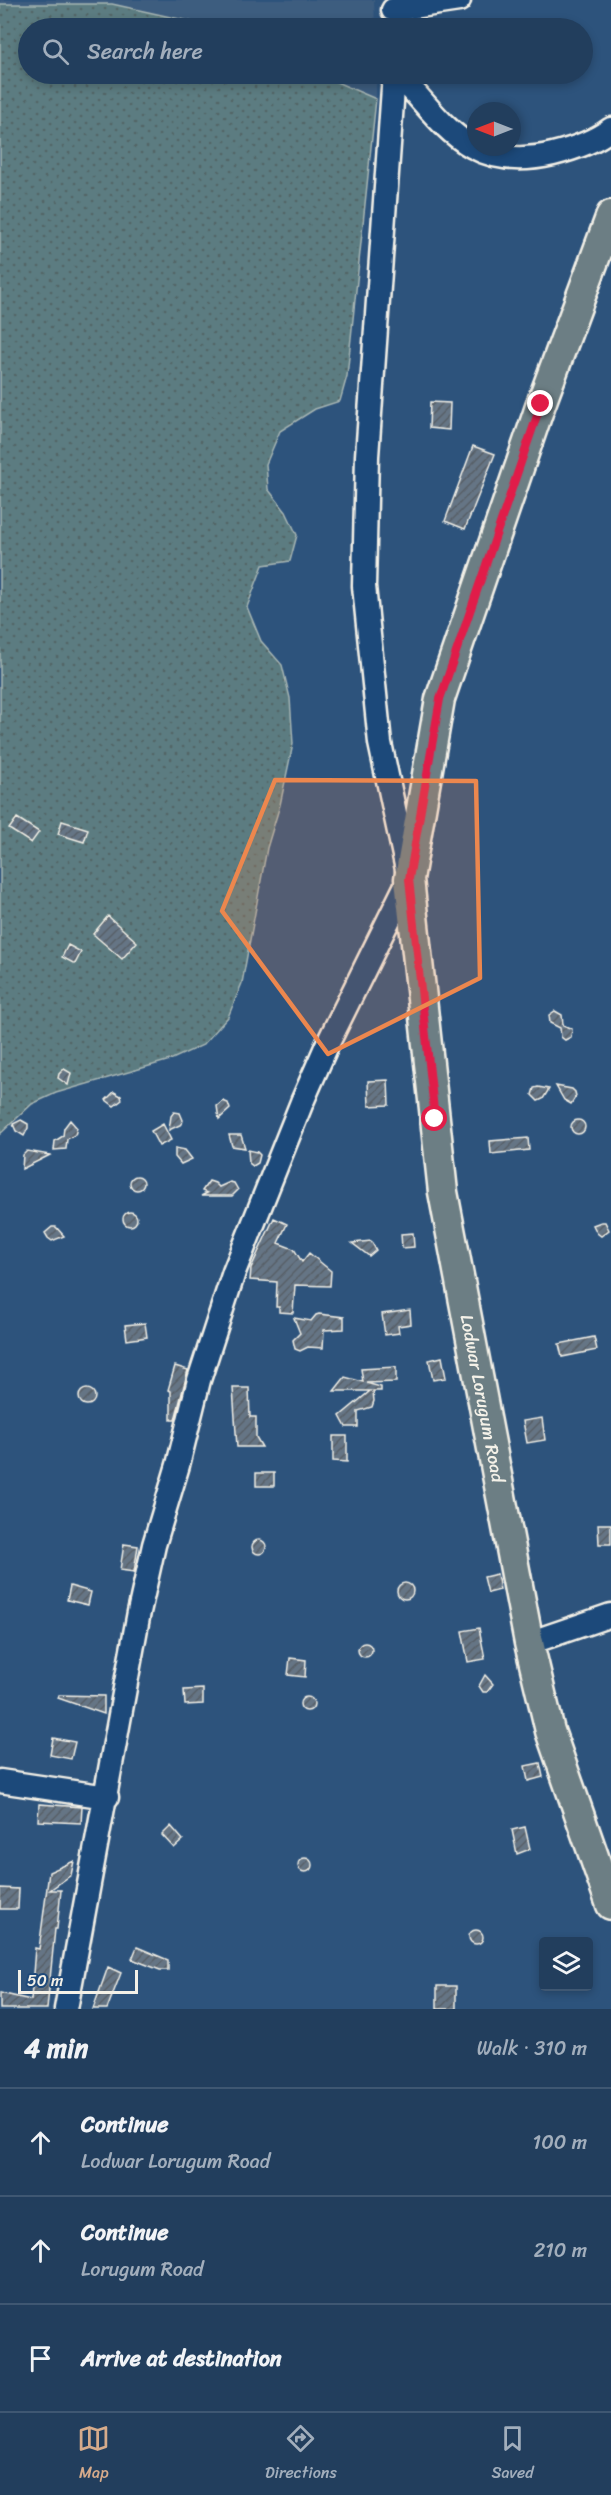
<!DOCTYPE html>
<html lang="en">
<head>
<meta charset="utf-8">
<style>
  :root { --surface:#223e5d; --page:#2e4966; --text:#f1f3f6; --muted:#a2aebc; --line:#3f5772; --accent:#d6ab8b }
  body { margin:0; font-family:Sriracha,sans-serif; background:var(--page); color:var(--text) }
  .controls { position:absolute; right:18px; bottom:18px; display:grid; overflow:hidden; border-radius:6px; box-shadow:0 3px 9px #0003 }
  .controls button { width:54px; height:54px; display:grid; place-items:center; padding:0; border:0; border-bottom:2px solid var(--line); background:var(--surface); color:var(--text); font:30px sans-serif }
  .compass { position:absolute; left:467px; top:102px; width:54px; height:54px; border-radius:50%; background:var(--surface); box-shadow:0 3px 9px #0003; rotate:270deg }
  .scale { position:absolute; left:18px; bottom:15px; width:120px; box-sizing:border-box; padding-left:6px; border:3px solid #f4f1e8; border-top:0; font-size:16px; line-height:21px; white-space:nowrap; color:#f4f1e8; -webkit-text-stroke:4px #1f4a7a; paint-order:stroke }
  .stop { position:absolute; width:18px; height:18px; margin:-14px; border:4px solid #e11d48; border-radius:50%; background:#fff }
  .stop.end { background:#e11d48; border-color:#fff; box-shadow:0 2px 6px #0008 }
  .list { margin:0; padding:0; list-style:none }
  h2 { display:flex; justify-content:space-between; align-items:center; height:78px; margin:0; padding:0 24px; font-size:26px }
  h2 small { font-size:20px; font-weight:400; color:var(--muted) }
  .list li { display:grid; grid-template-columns:39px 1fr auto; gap:18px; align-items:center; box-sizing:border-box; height:108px; padding:0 24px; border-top:2px solid var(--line) }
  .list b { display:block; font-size:22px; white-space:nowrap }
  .list p { margin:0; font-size:20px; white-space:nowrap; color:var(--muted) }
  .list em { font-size:20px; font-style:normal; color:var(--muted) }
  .icon { flex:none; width:33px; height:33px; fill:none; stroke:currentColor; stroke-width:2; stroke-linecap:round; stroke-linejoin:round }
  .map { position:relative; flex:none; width:611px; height:2009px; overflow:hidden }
  .search { position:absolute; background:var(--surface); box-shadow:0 3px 9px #0003; left:18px; right:18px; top:18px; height:66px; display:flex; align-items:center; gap:15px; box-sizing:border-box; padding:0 21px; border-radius:33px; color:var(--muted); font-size:22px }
  .sheet { height:402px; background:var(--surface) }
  nav { display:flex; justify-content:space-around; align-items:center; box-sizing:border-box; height:84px; border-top:2px solid var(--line); background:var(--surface); font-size:16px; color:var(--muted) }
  nav a { display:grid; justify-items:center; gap:3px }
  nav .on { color:var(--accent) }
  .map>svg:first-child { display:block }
  .built { fill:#3e5d7f }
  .grass { fill:url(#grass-dots); stroke:#a8b6b4; stroke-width:1.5 }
  .building { fill:url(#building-hatch); stroke:#f4f1e8; stroke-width:1.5 }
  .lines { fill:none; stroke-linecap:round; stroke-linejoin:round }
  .minor-casing { stroke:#f4f1e8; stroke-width:27 }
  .major-casing { stroke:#f4f1e8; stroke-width:33 }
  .minor { stroke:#1f4a7a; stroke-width:22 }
  .major { stroke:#6c7e84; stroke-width:28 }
  .route { stroke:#e11d48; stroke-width:8 }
  .marked { fill:#ec874e; fill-opacity:0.2; stroke:#ec874e; stroke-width:4.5; stroke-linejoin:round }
  .labels { text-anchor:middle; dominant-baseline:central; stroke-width:4.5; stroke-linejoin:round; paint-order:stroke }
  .street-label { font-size:18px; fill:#f4f1e8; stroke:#1f4a7a }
</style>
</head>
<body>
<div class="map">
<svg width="611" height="2009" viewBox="0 0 611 2009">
  <defs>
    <pattern id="grass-dots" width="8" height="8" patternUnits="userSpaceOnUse" patternTransform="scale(1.5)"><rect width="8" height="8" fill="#5b7c81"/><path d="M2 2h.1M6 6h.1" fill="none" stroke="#536566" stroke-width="1.8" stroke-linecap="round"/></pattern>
    <pattern id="building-hatch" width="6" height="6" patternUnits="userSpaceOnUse" patternTransform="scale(1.5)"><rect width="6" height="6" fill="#657585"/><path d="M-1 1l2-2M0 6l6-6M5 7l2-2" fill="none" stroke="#575e66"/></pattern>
  </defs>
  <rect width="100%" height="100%" fill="#2d537c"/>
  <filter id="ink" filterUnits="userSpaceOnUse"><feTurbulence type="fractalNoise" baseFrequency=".0167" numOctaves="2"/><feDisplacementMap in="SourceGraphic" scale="12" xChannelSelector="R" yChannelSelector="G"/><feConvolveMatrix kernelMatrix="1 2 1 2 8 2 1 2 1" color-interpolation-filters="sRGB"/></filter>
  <g filter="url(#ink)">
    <path class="built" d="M0 0H374L375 28H220L210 24 34 5 0 4Z
      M318 74H376V99L327 78Z"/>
    <path class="grass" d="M0 4H112L220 28H28V74H318L376 99 347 376 340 401 315 409 280 431 266 464 268 489 286 512 297 535 290 561 263 565 247 607 261 641 282 665 290 698 293 744 280 805 267 848 242 983 228 1017 203 1045 170 1060 56 1093 32 1104 0 1134Z"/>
    <path class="building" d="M430 402 450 403 449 430 429 428Z
      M473 446 495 454 465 529 445 521Z
      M17 818 39 832 31 843 9 829Z
      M62 821 88 829 84 842 58 834Z
      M108 916 137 942 122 959 93 934Z
      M68 945 81 952 75 964 62 957Z
      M555 1011 562 1015 563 1025 572 1029 571 1037 565 1040 561 1037 560 1028 550 1023 549 1015Z
      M64 1069 71 1073 68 1085 58 1078 59 1074Z
      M388 1080 389 1105 369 1106 368 1081Z
      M556 1086 572 1089 575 1092 576 1096 571 1104 564 1100Z
      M538 1087 549 1089 543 1099 538 1101 532 1095 534 1088Z
      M114 1092 121 1096 122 1100 114 1106 106 1100Z
      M223 1101 228 1103 230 1109 219 1119 217 1106Z
      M174 1112 180 1113 183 1120 182 1124 169 1130 171 1116Z
      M21 1120 28 1124V1128L24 1136 16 1131 13 1124Z
      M70 1120 77 1128 75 1135 67 1139 66 1149 54 1150 55 1141 63 1136 64 1128Z
      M571 1127a7 7 0 1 1 14 0a7 7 0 1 1-14 0Z
      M163 1124 171 1140 159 1146 151 1131Z
      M229 1135H241L245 1148 232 1146Z
      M528 1138 529 1150 491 1154 490 1141Z
      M175 1148 185 1150 192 1159 181 1164 175 1157Z
      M248 1150 257 1152 260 1155 258 1163 253 1166 249 1163Z
      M27 1151 50 1155 22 1169 23 1155Z
      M130 1183a7 7 0 1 1 14 0a7 7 0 1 1-14 0Z
      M209 1181 215 1183 219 1187 230 1182 234 1183 238 1190 232 1196H201L207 1193 202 1191Z
      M123 1219a7 7 0 1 1 14 0a7 7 0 1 1-14 0Z
      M274 1218 287 1224 278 1243 294 1249 302 1262 309 1253 331 1271 330 1286 295 1285 293 1313 279 1312V1307H276L277 1282 250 1280 251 1268Z
      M601 1222H605L609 1230 601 1236 597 1233 593 1225Z
      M52 1227H56L64 1236 52 1241 48 1238 45 1233Z
      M413 1233 414 1247 402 1248 401 1234Z
      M371 1241 376 1250 369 1256 352 1243Z
      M410 1310 411 1324 398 1326 399 1333 385 1335 382 1314Z
      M319 1314 344 1317V1329L324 1330 323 1348 308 1347 300 1351 295 1349 293 1340 300 1333 294 1318 311 1321 316 1315Z
      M145 1323 147 1337 127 1340 125 1325Z
      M594 1337 597 1350 562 1357 559 1344Z
      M442 1357 446 1378 433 1380 429 1360Z
      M175 1366 188 1370 175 1420H171V1391L168 1390Z
      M396 1367V1382L366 1383 381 1387V1391H373L374 1401 372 1407 358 1411V1427H346L340 1416 370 1391H334L345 1377 363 1382 361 1369Z
      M233 1388H249L250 1417H256V1437L262 1447H237Z
      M79 1397a8 8 0 1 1 16 0a8 8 0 1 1-16 0Z
      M542 1418 545 1440 527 1443 523 1421Z
      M333 1436H347V1462L333 1461Z
      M256 1473H274V1486H256Z
      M598 1524H611V1544H599Z
      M252 1547a7 7 0 1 1 14 0a7 7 0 1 1-14 0Z
      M124 1544 138 1546 134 1572 120 1570Z
      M497 1574 500 1590 488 1593 484 1577Z
      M397 1591a8 8 0 1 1 16 0a8 8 0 1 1-16 0Z
      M70 1586 91 1592 88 1605 67 1600Z
      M479 1628 485 1659 468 1662 462 1631Z
      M358 1650a7 7 0 1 1 14 0a7 7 0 1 1-14 0Z
      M290 1658 306 1660 305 1677 288 1675Z
      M485 1675 493 1684 487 1692H483L479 1686Z
      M203 1689V1704L185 1705 184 1690Z
      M59 1695 104 1696V1714L58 1698Z
      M300 1704a7 7 0 1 1 14 0a7 7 0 1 1-14 0Z
      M53 1738 75 1742 71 1759 50 1755Z
      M540 1763 543 1777 528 1781 525 1766Z
      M39 1804 82 1807 81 1823 38 1821Z
      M171 1826 183 1840 174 1848 162 1835Z
      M525 1827 530 1849 517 1854 512 1830Z
      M298 1865a7 7 0 1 1 14 0a7 7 0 1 1-14 0Z
      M74 1861 71 1875 50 1890H61L57 1929H55L47 2009H0V1993L31 2000 35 1948 39 1949 49 1872Z
      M0 1888 19 1889 18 1909H0Z
      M469 1937a7 7 0 1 1 14 0a7 7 0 1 1-14 0Z
      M137 1947 168 1960V1970H160L132 1959Z
      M108 1967 121 1973 107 2009H93Z
      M437 1986H456V2009H437Z"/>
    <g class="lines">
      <g class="minor-casing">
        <path id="minor" d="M393 10 459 0
          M398 74C446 126 471 173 553 154 573 149 594 142 611 129
          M529 1643 611 1615
          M0 1781 107 1797
          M66 2009 139 1612 154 1545 178 1465 199 1380 234 1272 302 1102 327 1045 409 879 380 743 364 586 367 456 394 74"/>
      </g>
      <g class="major-casing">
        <g id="major">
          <path id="s1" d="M611 215 541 404 440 699 409 879 443 1192 529 1643 550 1731 611 1905"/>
        </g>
      </g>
      <use href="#minor" class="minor"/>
      <use href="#major" class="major"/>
    </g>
  </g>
  <g class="lines" filter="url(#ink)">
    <path class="route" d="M435 1119 409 879 440 699 541 404"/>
  </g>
  <path class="marked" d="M275 780 476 781 480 978 328 1054 222 911Z"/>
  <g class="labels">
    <g class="street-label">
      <text stroke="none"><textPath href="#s1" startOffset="1221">Lodwar Lorugum Road</textPath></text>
    </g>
  </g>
</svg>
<div class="controls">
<button><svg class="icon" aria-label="layers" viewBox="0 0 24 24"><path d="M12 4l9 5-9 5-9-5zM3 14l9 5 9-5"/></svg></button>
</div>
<svg class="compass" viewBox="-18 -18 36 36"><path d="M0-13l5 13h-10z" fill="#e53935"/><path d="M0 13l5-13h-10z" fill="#a2aebc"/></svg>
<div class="scale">50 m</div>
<div class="stop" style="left:435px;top:1119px"></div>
<div class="stop end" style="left:541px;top:404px"></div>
<div class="search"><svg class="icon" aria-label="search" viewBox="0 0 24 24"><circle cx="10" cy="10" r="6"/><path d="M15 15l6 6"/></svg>Search here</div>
</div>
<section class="sheet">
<h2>4 min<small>Walk · 310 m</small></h2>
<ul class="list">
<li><svg class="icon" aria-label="ahead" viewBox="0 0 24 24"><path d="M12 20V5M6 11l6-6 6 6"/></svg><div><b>Continue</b><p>Lodwar Lorugum Road</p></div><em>100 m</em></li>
<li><svg class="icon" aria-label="ahead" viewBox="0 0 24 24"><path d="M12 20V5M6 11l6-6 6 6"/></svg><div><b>Continue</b><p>Lorugum Road</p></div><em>210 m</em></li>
<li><svg class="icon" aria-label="arrive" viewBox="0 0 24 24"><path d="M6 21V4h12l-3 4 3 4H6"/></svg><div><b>Arrive at destination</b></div></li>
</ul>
</section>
<nav>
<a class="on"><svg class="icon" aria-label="map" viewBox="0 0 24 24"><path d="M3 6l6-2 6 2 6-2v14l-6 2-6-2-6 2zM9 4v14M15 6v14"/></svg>Map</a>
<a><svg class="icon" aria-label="directions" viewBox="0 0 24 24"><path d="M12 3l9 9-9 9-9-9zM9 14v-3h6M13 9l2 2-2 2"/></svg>Directions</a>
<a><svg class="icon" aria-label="saved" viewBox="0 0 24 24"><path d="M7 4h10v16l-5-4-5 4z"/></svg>Saved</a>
</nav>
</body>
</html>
